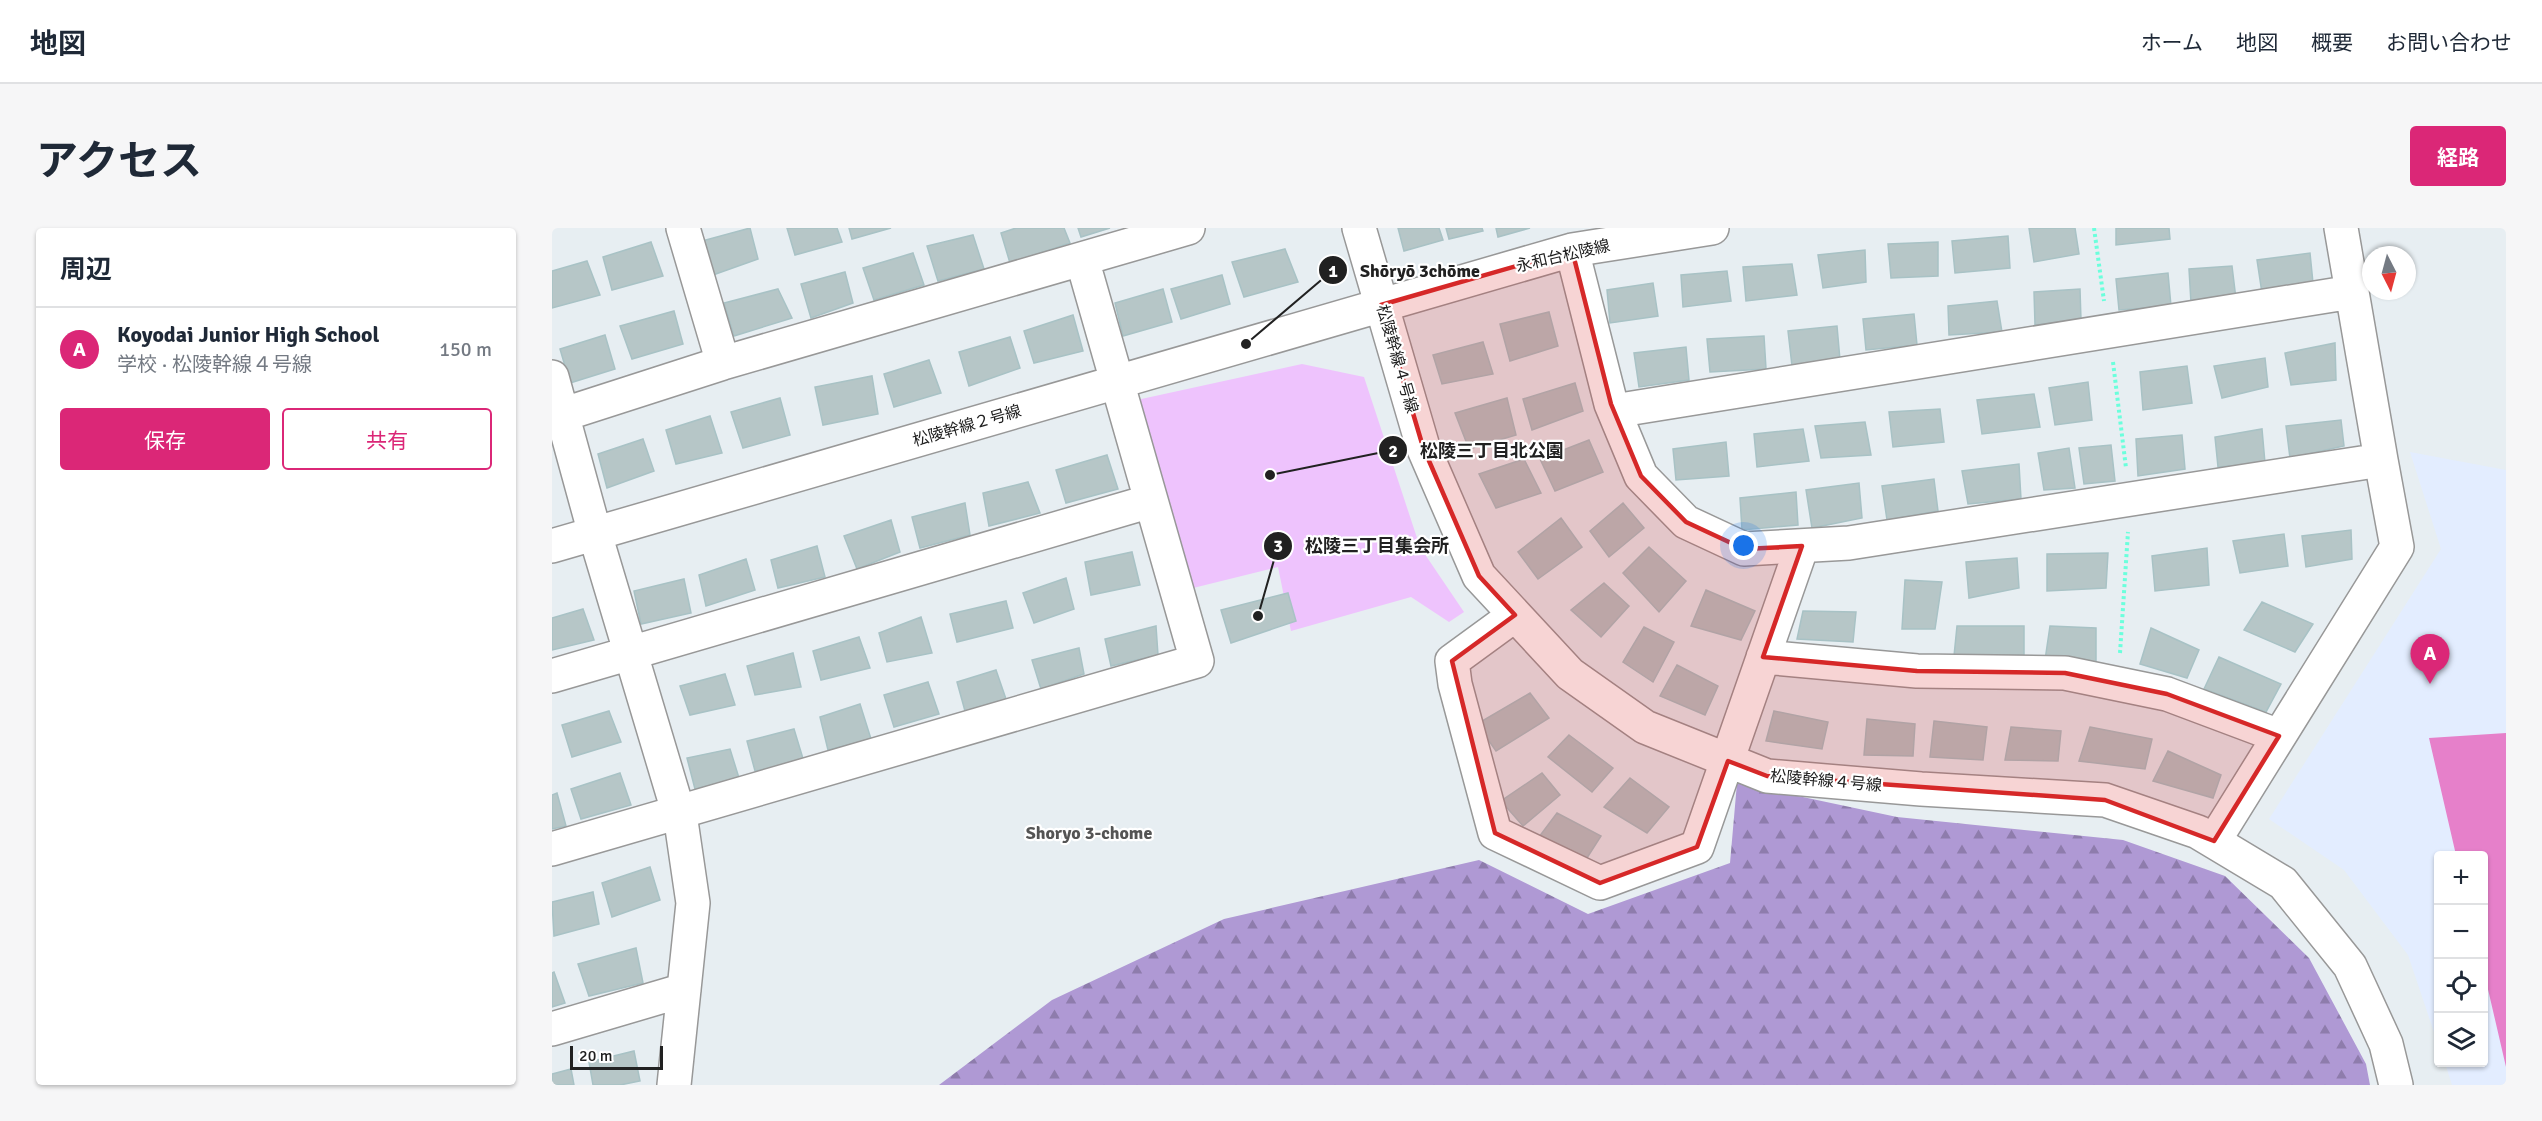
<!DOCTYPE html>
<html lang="ja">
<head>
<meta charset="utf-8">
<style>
  :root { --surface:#fff; --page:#f6f6f7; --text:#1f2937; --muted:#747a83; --line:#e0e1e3; --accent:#db2777 }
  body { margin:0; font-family:Signika,"Noto Sans JP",sans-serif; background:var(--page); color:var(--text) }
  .controls { position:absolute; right:18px; bottom:18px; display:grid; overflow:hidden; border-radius:6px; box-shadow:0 2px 4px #0004 }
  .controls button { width:54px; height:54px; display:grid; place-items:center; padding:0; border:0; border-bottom:2px solid var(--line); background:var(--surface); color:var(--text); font:30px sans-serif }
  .compass { position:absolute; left:1810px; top:18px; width:54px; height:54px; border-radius:50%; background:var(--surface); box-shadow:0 2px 4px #0004; rotate:174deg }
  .scale { position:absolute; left:18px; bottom:15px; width:93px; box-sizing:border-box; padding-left:6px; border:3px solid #212121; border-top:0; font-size:16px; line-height:21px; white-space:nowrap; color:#212121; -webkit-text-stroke:4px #fff; paint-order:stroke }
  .you { position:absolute; left:1192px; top:318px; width:21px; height:21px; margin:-15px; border:4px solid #fff; border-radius:50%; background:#1a73e8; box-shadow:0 0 0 9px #1a73e833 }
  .badge { display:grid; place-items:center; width:39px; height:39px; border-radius:50%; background:var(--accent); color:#fff; font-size:20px; font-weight:700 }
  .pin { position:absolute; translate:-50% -50px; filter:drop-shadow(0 2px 3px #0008) }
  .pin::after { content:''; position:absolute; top:32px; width:21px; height:18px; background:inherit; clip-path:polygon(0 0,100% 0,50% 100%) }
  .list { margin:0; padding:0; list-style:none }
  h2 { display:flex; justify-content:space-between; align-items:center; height:78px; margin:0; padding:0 24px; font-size:26px }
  h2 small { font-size:20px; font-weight:400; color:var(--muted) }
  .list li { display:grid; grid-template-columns:39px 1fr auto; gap:18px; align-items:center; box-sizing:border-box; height:84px; padding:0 24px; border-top:2px solid var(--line) }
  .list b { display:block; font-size:22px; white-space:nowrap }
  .list p { margin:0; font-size:20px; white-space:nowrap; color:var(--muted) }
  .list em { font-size:20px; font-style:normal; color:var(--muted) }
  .actions { display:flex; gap:12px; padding:18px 24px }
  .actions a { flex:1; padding:14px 0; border:2px solid var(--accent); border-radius:6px; text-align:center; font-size:21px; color:var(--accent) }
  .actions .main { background:var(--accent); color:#fff }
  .icon { flex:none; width:33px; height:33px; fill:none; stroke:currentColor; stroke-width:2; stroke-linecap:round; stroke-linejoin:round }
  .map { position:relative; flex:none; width:1954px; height:857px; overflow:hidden; border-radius:6px }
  header { display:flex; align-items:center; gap:36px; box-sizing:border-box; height:84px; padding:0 30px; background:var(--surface); border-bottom:2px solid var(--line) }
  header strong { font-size:28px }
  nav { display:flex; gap:33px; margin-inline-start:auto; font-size:21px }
  .intro { display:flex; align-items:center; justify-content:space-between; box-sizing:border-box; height:144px; padding:0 36px }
  h1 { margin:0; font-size:42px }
  .button { padding:15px 27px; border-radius:6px; background:var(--accent); color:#fff; font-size:21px; font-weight:700 }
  main { display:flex; gap:36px; padding:0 36px }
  aside { flex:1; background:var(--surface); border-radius:6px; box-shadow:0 2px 4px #0004 }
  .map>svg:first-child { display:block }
  .education { fill:#e3edff }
  .forest { fill:url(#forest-firs) }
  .park { fill:#eec3fd }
  .pitch { fill:#e680ca }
  .building { fill:#b6c6c7; stroke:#a8c2c5; stroke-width:1.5 }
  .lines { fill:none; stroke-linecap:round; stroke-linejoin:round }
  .minor-casing { stroke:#989898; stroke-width:36 }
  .path { stroke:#6bffdc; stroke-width:4; stroke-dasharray:3 3; stroke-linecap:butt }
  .minor { stroke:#fff; stroke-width:33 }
  .marked { fill:#d62828; fill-opacity:0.2; stroke:#d62828; stroke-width:4.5; stroke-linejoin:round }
  .labels { text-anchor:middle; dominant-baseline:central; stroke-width:4.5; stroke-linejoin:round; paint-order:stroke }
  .street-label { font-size:16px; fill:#212121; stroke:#fff }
  .neighbourhood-label { font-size:18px; font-weight:bold; fill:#545454; stroke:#fff }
  .leader { fill:none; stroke:#212121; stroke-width:2 }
  .callout-dot { fill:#212121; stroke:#fff; stroke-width:2 }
  .mark-label { font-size:18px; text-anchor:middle; font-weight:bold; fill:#fff }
  .callout-label { font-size:18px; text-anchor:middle; font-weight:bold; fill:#212121; stroke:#fff; stroke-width:4.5; stroke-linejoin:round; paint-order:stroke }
</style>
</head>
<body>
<header>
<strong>地図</strong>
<nav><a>ホーム</a><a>地図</a><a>概要</a><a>お問い合わせ</a></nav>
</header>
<div class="intro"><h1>アクセス</h1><a class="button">経路</a></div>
<main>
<aside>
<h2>周辺<small></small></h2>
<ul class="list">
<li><span class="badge">A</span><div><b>Koyodai Junior High School</b><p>学校 · 松陵幹線４号線</p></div><em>150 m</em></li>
</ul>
<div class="actions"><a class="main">保存</a><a>共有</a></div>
</aside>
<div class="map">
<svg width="1954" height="857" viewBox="0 0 1954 857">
  <defs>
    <pattern id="forest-firs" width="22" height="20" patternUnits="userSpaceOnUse" patternTransform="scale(1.5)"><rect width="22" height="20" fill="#af99d4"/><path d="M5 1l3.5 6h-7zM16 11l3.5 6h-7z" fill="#8e7cac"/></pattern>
  </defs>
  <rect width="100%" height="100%" fill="#e7eef2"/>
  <path class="education" d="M1858 224 1954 242V857H1900L1893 835 1932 834V628H1886V816L1856 727 1792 642 1717 591 1889 321Z"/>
  <path class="forest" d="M1185 555 1345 589 1571 612 1673 648 1757 730 1814 836 1818 857H387L500 772 672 691 927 632 1036 686 1178 635Z"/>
  <path class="park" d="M750 136 812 149 868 319 912 384 897 394 859 369 739 403 726 339 625 364 571 175Z"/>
  <path class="pitch" d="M1954 505V839L1932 744V628L1904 627 1877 510Z"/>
  <path class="building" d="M198 0 206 31 161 47 150 13Z
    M235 0H285L290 14 243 27Z
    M297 0H339L300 11Z
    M464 0H512L518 15 458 35 449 5Z
    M526 0H558L529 9Z
    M846 0H887L891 12 852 23Z
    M894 0H930L931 3 897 11Z
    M944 0H978L946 9Z
    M1477 0H1523L1527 26 1482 34Z
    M1564 0H1617L1618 11 1564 17Z
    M421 7 432 41 386 53 375 18Z
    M1456 8 1458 40 1403 45 1400 13Z
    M99 14 111 48 60 62 51 29Z
    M1386 14V48L1339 50 1336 16Z
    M733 21 746 54 692 69 680 34Z
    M1313 22 1314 54 1271 60 1266 27Z
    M361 25 372 57 322 72 311 40Z
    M1758 25 1761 55 1710 65 1705 32Z
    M35 33 48 67 0 80V43Z
    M1240 36 1245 67 1194 73 1191 39Z
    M1680 38 1684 71 1639 75 1637 41Z
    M1175 43 1179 73 1131 79 1129 47Z
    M293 44 301 75 259 90 249 56Z
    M1616 45 1619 78 1567 82 1564 51Z
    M670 47 678 76 629 91 619 61Z
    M1101 55 1106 88 1058 95 1055 62Z
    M226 61 240 90 182 108 172 75Z
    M611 61 620 94 571 108 563 75Z
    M1528 61 1529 92 1483 97 1482 64Z
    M1445 73 1450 104 1397 107 1396 78Z
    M122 83 131 116 80 131 68 98Z
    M997 84 1006 118 958 133 948 96Z
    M1362 86 1365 117 1314 122 1311 91Z
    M521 87 531 123 482 135 472 103Z
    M1285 98 1288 132 1240 138 1236 103Z
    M53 107 63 141 18 155 8 121Z
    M1212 108 1214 141 1158 144 1155 111Z
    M458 109 468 140 417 158 407 124Z
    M931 114 941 146 890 156 881 127Z
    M1783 115 1784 152 1739 157 1733 125Z
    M1134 119 1137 152 1087 159 1082 125Z
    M1713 130 1716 159 1670 170 1662 138Z
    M377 132 389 165 342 179 332 146Z
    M1635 138 1640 175 1591 182 1588 144Z
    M320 148 326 186 271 197 263 159Z
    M1536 154 1540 192 1503 197 1497 160Z
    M1023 155 1031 183 980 202 971 171Z
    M1482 166 1488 199 1430 206 1425 172Z
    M228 170 238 207 191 220 179 184Z
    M955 170 964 207 917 221 903 185Z
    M1388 181 1392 214 1341 219 1337 184Z
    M158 188 170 225 124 236 114 202Z
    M1789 192 1792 218 1738 230 1734 198Z
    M1313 194 1319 227 1269 230 1263 198Z
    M1251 201 1257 233 1205 239 1202 206Z
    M1710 201 1713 235 1666 239 1663 209Z
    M1630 207 1633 241 1586 248 1584 211Z
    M91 211 102 243 55 260 46 226Z
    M1037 212 1051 244 1003 263 988 231Z
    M1174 214 1177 248 1124 252 1121 221Z
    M1559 217 1563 253 1532 256 1527 220Z
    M1517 220 1523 260 1492 262 1486 225Z
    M555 227 566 261 514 275 504 242Z
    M972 231 989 265 944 280 927 246Z
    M1467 236 1469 271 1416 276 1410 243Z
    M1382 251 1386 283 1335 292 1330 258Z
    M476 254 488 285 437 298 431 265Z
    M1307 255 1310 290 1260 300 1254 262Z
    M1244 264 1246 297 1190 302 1188 270Z
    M413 275 418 307 368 320 360 289Z
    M1071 275 1092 300 1057 329 1038 303Z
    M1009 290 1030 319 986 351 966 324Z
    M339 292 348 324 305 341 292 308Z
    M1799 302 1800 331 1754 339 1750 308Z
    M1732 306 1736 338 1688 345 1681 313Z
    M265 318 273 349 226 360 219 332Z
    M1097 319 1134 353 1107 384 1071 345Z
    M1655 320 1657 357 1603 363 1600 328Z
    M580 324 588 357 539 367 533 334Z
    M1556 325 1554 360 1495 363V326Z
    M1465 330 1467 360 1417 370 1414 334Z
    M194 331 203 362 154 378 147 347Z
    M514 350 522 381 482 395 471 365Z
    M132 351 139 385 89 396 82 363Z
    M1353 352 1390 354 1383 401H1350Z
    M1052 355 1077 378 1049 409 1019 382Z
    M1154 362 1203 383 1189 412 1139 398Z
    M736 365 744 393 679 415 669 382Z
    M454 373 461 400 405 414 398 386Z
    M1710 374 1761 396 1743 424 1692 402Z
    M31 381 42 412 0 422V390Z
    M1251 383 1304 384 1301 414 1245 411Z
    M369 389 380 425 335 434 327 405Z
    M604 398 606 427 559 438 553 411Z
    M1405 398H1472V427L1402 428Z
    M1498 398 1544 400V435L1493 432Z
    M1092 399 1122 414 1101 454 1071 434Z
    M1599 400 1647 422 1635 450 1588 436Z
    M307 409 318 440 269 452 261 423Z
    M527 420 532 446 489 461 480 432Z
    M241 425 249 459 203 467 195 438Z
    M1667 429 1729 456 1714 484 1652 461Z
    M1125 437 1166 458 1153 487 1108 468Z
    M444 442 454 471 413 483 405 454Z
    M173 446 183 477 138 487 128 458Z
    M376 454 387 486 342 499 332 467Z
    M978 465 997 490 944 523 925 496Z
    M308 476 319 511 276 522 268 489Z
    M57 483 69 514 20 529 10 497Z
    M1222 483 1276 494 1270 521 1214 513Z
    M1315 491 1363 496 1361 528 1312 527Z
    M1382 493 1435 499 1431 532 1378 529Z
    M1459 499 1509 503 1506 533 1453 532Z
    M1538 499 1600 511 1593 541 1527 533Z
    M242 501 252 534 203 543 195 513Z
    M1017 507 1061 540 1040 564 996 529Z
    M178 521 187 550 143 561 135 530Z
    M1616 523 1669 547 1661 570 1601 553Z
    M68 545 79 577 29 591 19 561Z
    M990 545 1008 567 971 598 949 573Z
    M1078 550 1117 579 1095 605 1052 579Z
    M5 565 14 598 0 601V567Z
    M1005 585 1049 608 1033 633 984 613Z
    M98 639 108 672 60 689 50 655Z
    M41 664 47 696 2 708 0 674Z
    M84 720 91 755 37 768 26 736Z
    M2 744 13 775 0 779V745Z
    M82 823 88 853 68 857H41L37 834Z
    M19 841 22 857H0V846Z"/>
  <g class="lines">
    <g class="minor-casing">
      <path id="minor" d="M131 0 171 135
        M807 0 871 219 927 348 1018 446 1093 499 1215 548 1369 561 1553 572 1646 604 1731 655 1798 738 1834 816 1844 857
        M1020 22 1059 176 1089 248 1134 294 1192 321 1297 315 1829 232 1789 0
        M0 149 43 306 129 593 141 675 122 857
        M1062 183 1800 64
        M0 190 171 135 636 0
        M0 318 1020 22 1160 0
        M963 387 900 433 903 456 943 605 1048 655 1145 619 1250 318
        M1211 429 1365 443 1513 445 1615 466 1727 508
        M0 448 599 273
        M1662 613 1845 319 1829 232
        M0 621 645 433 530 31
        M0 801 132 762"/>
    </g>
    <path class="path" d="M1542 0 1552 73
      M1561 134 1574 240
      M1568 425 1576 304"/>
    <use href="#minor" class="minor"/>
  </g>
  <path class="marked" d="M1020 22 1059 176 1089 248 1134 294 1192 321 1250 318 1211 429 1365 443 1513 445 1615 466 1727 508 1662 613 1553 572 1215 548 1176 533 1145 619 1048 655 943 605 900 433 963 387 927 348 871 219 829 77Z"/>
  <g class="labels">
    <g class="street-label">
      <text transform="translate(1011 28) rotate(-13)">永和台松陵線</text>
      <text transform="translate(845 131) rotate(74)">松陵幹線４号線</text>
      <text transform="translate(415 198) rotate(-16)">松陵幹線２号線</text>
      <text transform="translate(1274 553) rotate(5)">松陵幹線４号線</text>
    </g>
    <g class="neighbourhood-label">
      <text x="537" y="605">Shoryo 3-chome</text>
    </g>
  </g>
  <path class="leader" d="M694 116L781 42M718 247L841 222M706 388L726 318"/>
  <g class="callout-dot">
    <circle cx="694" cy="116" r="6"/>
    <circle cx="718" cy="247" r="6"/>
    <circle cx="706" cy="388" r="6"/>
    <circle cx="781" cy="42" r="15"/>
    <circle cx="841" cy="222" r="15"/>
    <circle cx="726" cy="318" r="15"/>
  </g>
  <g class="mark-label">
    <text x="781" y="49">1</text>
    <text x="841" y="229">2</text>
    <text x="726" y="324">3</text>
  </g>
  <g class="callout-label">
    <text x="868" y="49">Shōryō 3chōme</text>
    <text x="940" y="229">松陵三丁目北公園</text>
    <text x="825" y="324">松陵三丁目集会所</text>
  </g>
</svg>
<div class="controls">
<button>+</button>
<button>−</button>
<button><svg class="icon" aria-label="locate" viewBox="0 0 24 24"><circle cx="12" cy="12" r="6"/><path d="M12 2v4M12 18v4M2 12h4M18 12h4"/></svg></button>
<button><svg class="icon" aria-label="layers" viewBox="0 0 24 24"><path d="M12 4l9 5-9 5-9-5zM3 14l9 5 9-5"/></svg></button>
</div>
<svg class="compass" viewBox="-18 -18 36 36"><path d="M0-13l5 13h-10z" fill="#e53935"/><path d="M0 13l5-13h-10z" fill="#747a83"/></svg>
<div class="scale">20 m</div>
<div class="you"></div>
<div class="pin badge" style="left:1878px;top:456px">A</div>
</div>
</main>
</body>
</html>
